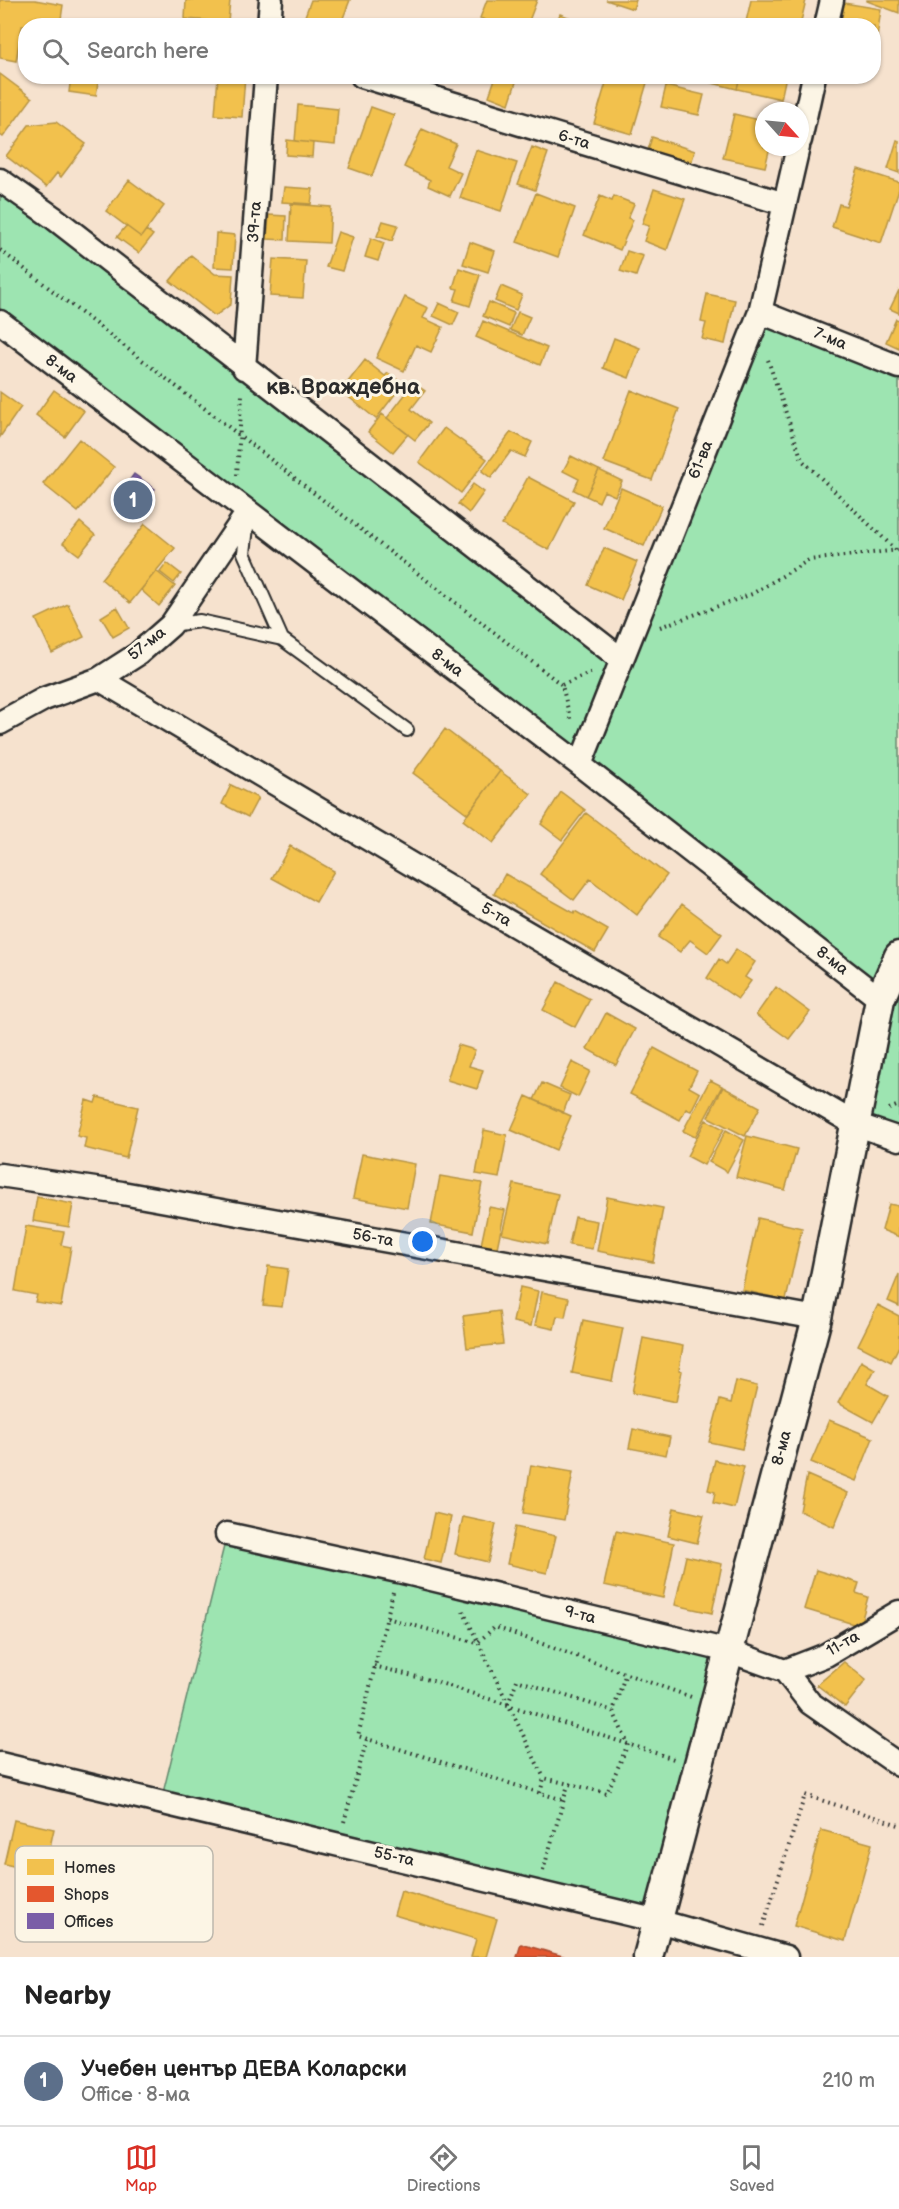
<!DOCTYPE html>
<html lang="en">
<head>
<meta charset="utf-8">
<style>
  :root { --surface:#fff; --page:#f6f6f6; --text:#222; --muted:#767676; --line:#e0e0e0; --accent:#d93025 }
  body { margin:0; font-family:"Balsamiq Sans",sans-serif; background:var(--page); color:var(--text) }
  .compass { position:absolute; left:755px; top:102px; width:54px; height:54px; border-radius:50%; background:var(--surface); box-shadow:0 2px 4px #0004; rotate:117deg }
  .you { position:absolute; left:423px; top:1242px; width:21px; height:21px; margin:-15px; border:4px solid #fff; border-radius:50%; background:#1a73e8; box-shadow:0 0 0 9px #1a73e833 }
  .badge { display:grid; place-items:center; width:39px; height:39px; border-radius:50%; background:var(--accent); color:#fff; font-size:20px; font-weight:700 }
  .pin { position:absolute; translate:-50% -50%; border:3px solid #fff; box-shadow:0 2px 6px #0006 }
  .list { margin:0; padding:0; list-style:none }
  h2 { display:flex; justify-content:space-between; align-items:center; height:78px; margin:0; padding:0 24px; font-size:26px }
  h2 small { font-size:20px; font-weight:400; color:var(--muted) }
  .list li { display:grid; grid-template-columns:39px 1fr auto; gap:18px; align-items:center; box-sizing:border-box; height:90px; padding:0 24px; border-top:2px solid var(--line) }
  .list b { display:block; font-size:22px; white-space:nowrap }
  .list p { margin:0; font-size:20px; white-space:nowrap; color:var(--muted) }
  .list em { font-size:20px; font-style:normal; color:var(--muted) }
  .icon { flex:none; width:33px; height:33px; fill:none; stroke:currentColor; stroke-width:2; stroke-linecap:round; stroke-linejoin:round }
  .map { position:relative; flex:none; width:899px; height:1957px; overflow:hidden }
  .search { position:absolute; background:var(--surface); box-shadow:0 2px 4px #0004; left:18px; right:18px; top:18px; height:66px; display:flex; align-items:center; gap:15px; box-sizing:border-box; padding:0 21px; border-radius:24px; color:var(--muted); font-size:22px }
  .sheet { height:168px; background:var(--surface) }
  nav { display:flex; justify-content:space-around; align-items:center; box-sizing:border-box; height:84px; border-top:2px solid var(--line); background:var(--surface); font-size:16px; color:var(--muted) }
  nav a { display:grid; justify-items:center; gap:3px }
  nav .on { color:var(--accent) }
  .map>svg:first-child { display:block }
  .green { fill:#9de4b1; stroke:#64886e; stroke-width:1.5 }
  .homes { fill:#f2c14e; stroke:#b69444; stroke-width:1.5 }
  .shops { fill:#e4572e; stroke:#ac4a2d; stroke-width:1.5 }
  .offices { fill:#7b5ea7; stroke:#634f82; stroke-width:1.5 }
  .lines { fill:none; stroke-linecap:round; stroke-linejoin:round }
  .service-casing { stroke:#2b2b2b; stroke-width:16 }
  .minor-casing { stroke:#2b2b2b; stroke-width:27 }
  .tertiary-casing { stroke:#2b2b2b; stroke-width:33 }
  .path { stroke:#2b2b2b; stroke-width:4; stroke-dasharray:1.5 4.5; stroke-linecap:butt }
  .service { stroke:#fcf5e5; stroke-width:12 }
  .minor { stroke:#fcf5e5; stroke-width:22 }
  .tertiary { stroke:#fcf5e5; stroke-width:28 }
  .labels { text-anchor:middle; dominant-baseline:central; stroke-width:6; stroke-linejoin:round; paint-order:stroke }
  .street-label { font-size:16px; fill:#2b2b2b; stroke:#fcf5e5 }
  .district-label { font-size:22px; font-weight:bold; fill:#2b2b2b; stroke:#fcf5e5 }
  .key { fill:#fcf5e5; stroke:#bdb8ad; stroke-width:1.5 }
  .key-label { font-size:16px; fill:#2b2b2b }
</style>
</head>
<body>
<div class="map">
<svg width="899" height="1957" viewBox="0 0 899 1957">
  <rect width="100%" height="100%" fill="#f6e2ce"/>
  <filter id="ink" filterUnits="userSpaceOnUse"><feTurbulence type="fractalNoise" baseFrequency=".0167" numOctaves="2"/><feDisplacementMap in="SourceGraphic" scale="12" xChannelSelector="R" yChannelSelector="G"/><feConvolveMatrix kernelMatrix="1 2 1 2 8 2 1 2 1" color-interpolation-filters="sRGB"/></filter>
  <g filter="url(#ink)">
    <path class="green" d="M0 180 621 659 760 312 899 367V1139L855 1124 880 998 0 322Z
      M227 1534 729 1651 658 1921 161 1801Z"/>
    <path class="homes" d="M0 0H35L63 5 60 26H22L16 61 0 58Z
      M186 0H230L228 22 185 19Z
      M311 0H350L340 26 302 24Z
      M487 0H537L527 26H500L480 18Z
      M606 0H636L633 9Z
      M751 0H806L800 26H745Z
      M867 0H899V13L867 1Z
      M844 3 881 9 877 38H874V26H841Z
      M560 14 592 26H555Z
      M0 74 32 98 3 137 0 135Z
      M71 76H99L96 96 69 92Z
      M218 76H245L242 117 215 115Z
      M418 76H440L436 85Z
      M496 76H510L517 79 509 104 489 96Z
      M608 76H649L632 134 594 123Z
      M710 76H740L737 89 708 82Z
      M740 76H786L781 99 737 89Z
      M666 86 704 95 699 115 661 107Z
      M298 105 338 109 335 145 295 141Z
      M371 107 394 115 372 176 349 168Z
      M734 114 764 121V147H770L765 167 723 158Z
      M56 122 86 144 61 177 57 173 46 187 6 156 29 125Z
      M422 129 456 144 446 166 461 173 450 196 428 186 430 180 404 167Z
      M652 137 695 151 691 163 648 150Z
      M287 140 313 143 312 157 286 155Z
      M897 140 899 141V173L888 169Z
      M532 147 548 153 535 190 518 184Z
      M476 150 517 163 501 211 460 198Z
      M858 169 899 182V189L881 243 832 227 839 204 846 206Z
      M129 180 164 206 141 237 106 211Z
      M284 187 313 189 311 204 282 202Z
      M654 189 685 199 667 250 644 241 649 226 642 224Z
      M536 193 575 208 558 257 517 242Z
      M600 196 612 201 614 196 634 204 628 218 633 220 620 250 584 235Z
      M291 204 331 207 329 243 289 241Z
      M269 215 286 216 285 240 267 239Z
      M383 221 398 225 392 241 377 236Z
      M126 226 141 237 146 230 153 235 139 253 117 237Z
      M338 232 353 237 342 271 326 267Z
      M216 233 235 235 233 268 214 267Z
      M371 238 384 243 378 261 365 257Z
      M470 242 495 251 488 272 463 264Z
      M627 251 643 256 636 276 620 271Z
      M191 255 215 274 233 275 231 304 215 316 170 281Z
      M273 259 306 261 303 298 270 296Z
      M459 268 480 275 470 306 454 301 458 289 453 288Z
      M501 286 522 295 516 310 495 301Z
      M899 290V313L890 309Z
      M707 294 735 300 725 344 702 339 706 323 701 322Z
      M405 297 428 308 423 318 443 327 431 352 416 345 404 371 376 358Z
      M489 302 514 313 509 327 483 316Z
      M439 303 459 312 453 325 433 316Z
      M518 312 530 317 522 335 510 330Z
      M896 319 899 320V348L886 342Z
      M483 321 547 348 540 365 476 337Z
      M614 338 640 348 629 378 603 368Z
      M365 360 385 376 388 373 403 384 376 419 341 391Z
      M414 383 425 391 411 409 429 423 415 440 387 418Z
      M54 390 84 411 65 437 36 415Z
      M631 390 679 409 652 480 604 462Z
      M0 392 21 407 0 437Z
      M382 414 408 434 393 452 368 432Z
      M444 428 487 459 461 493 419 462Z
      M511 432 532 442 525 457 511 451 491 478 482 471Z
      M79 439 114 467 78 512 43 484Z
      M571 456 599 470 586 496 574 490 579 479 563 471Z
      M599 470 622 481 615 496 604 491 599 502 586 496Z
      M528 477 574 501 549 550 502 525Z
      M473 484 484 492 469 513 458 504Z
      M621 488 662 506 644 546 604 528Z
      M80 522 95 535 79 555 63 543Z
      M145 524 175 548 130 603 101 579Z
      M604 548 637 562 621 600 588 585Z
      M167 563 181 574 174 583 160 572Z
      M156 571 175 586 159 606 141 590Z
      M68 604 84 637 52 653 36 619Z
      M117 607 129 628 113 637 101 617Z
      M445 729 500 771 468 814 413 773Z
      M500 771 531 794 493 843 463 820Z
      M231 785 258 798 248 817 222 804Z
      M561 792 585 810 562 840 541 824Z
      M586 813 667 875 637 915 590 879 574 900 540 874Z
      M290 846 334 871 316 902 272 878Z
      M505 874 574 913 575 911 608 930 595 952 494 894Z
      M682 904 722 934 708 953 690 940 680 952 658 937Z
      M736 949 755 962 745 977 751 981 738 999 707 978 719 959 726 964Z
      M558 982 590 999 575 1027 543 1010Z
      M776 987 810 1012 789 1039 756 1015Z
      M606 1013 635 1029 616 1065 587 1049Z
      M458 1045 475 1050 469 1066 483 1070 477 1089 447 1080Z
      M654 1048 697 1071 689 1087 700 1093 691 1111 686 1109 680 1120 630 1094Z
      M572 1062 590 1071 578 1097 560 1088Z
      M710 1080 722 1086 695 1137 683 1131Z
      M542 1083 570 1095 563 1113 534 1100Z
      M723 1087 760 1107 745 1136 708 1117Z
      M526 1096 571 1116 556 1150 511 1130Z
      M97 1097 138 1107 126 1158 84 1148 86 1138 77 1136 86 1100 95 1103Z
      M706 1120 724 1129 704 1165 687 1156Z
      M484 1130 507 1135 499 1178 476 1174Z
      M726 1130 744 1140 727 1172 709 1162Z
      M747 1136 797 1149 785 1190 736 1177Z
      M362 1154 415 1164 407 1208 353 1198Z
      M440 1176 482 1183 473 1232 431 1224Z
      M514 1184 558 1194 547 1244 502 1234Z
      M37 1197 73 1204 69 1227 33 1221Z
      M607 1197 663 1208 653 1262 597 1251Z
      M889 1204 899 1206V1237L882 1230Z
      M489 1207 505 1210 497 1248 481 1245Z
      M575 1217 597 1221 592 1249 569 1245Z
      M758 1218 802 1228 786 1300 742 1290Z
      M26 1226 64 1232 61 1245 71 1247 61 1306 35 1302 37 1295 15 1291Z
      M268 1266 288 1269 282 1307 263 1305Z
      M899 1274V1306L888 1301Z
      M520 1287 538 1291 531 1326 513 1322Z
      M542 1292 569 1298 565 1317 557 1316 554 1329 535 1325Z
      M878 1305 899 1316V1346L891 1362 858 1345Z
      M499 1311 503 1344 467 1348 463 1316Z
      M583 1320 623 1328 612 1381 572 1373Z
      M643 1338 683 1346 679 1370 682 1371 676 1402 632 1393Z
      M861 1361 875 1369 867 1384 888 1396 873 1422 838 1403Z
      M736 1381 757 1386 742 1449 709 1442 720 1400 731 1403Z
      M829 1420 873 1438 856 1481 811 1462Z
      M633 1429 670 1437 666 1455 629 1448Z
      M715 1460 744 1467 734 1508 713 1503 715 1492 708 1490Z
      M531 1465 573 1472 564 1520 523 1513Z
      M807 1475 848 1493 834 1527 800 1511Z
      M674 1508 704 1515 697 1543 668 1536Z
      M434 1513 451 1517 441 1563 424 1559Z
      M463 1517 496 1524 488 1562 455 1554Z
      M515 1527 556 1536 547 1573 507 1564Z
      M616 1531 674 1543 663 1598 604 1585Z
      M686 1556 722 1564 712 1613 675 1605Z
      M816 1570 859 1583 856 1593 868 1597 860 1626 804 1609Z
      M844 1662 866 1680 845 1707 817 1685Z
      M14 1820 54 1829 44 1873 4 1864Z
      M821 1830 872 1844 845 1941 794 1926Z
      M401 1891 497 1919 486 1957H471L476 1939 394 1915Z"/>
    <path class="shops" d="M521 1944 566 1957H517Z"/>
    <path class="offices" d="M134 474 155 489 136 516 115 500Z"/>
    <g class="lines">
      <g class="service-casing">
        <path id="service" d="M248 519 244 553 282 639 407 730
          M171 625 200 621 282 639"/>
      </g>
      <g class="minor-casing">
        <path id="minor" d="M269 26 271 0
          M826 26 832 0
          M362 76 785 204
          M800 140 814 76
          M0 180 54 218 621 659
          M760 312 899 367
          M0 322 580 765 880 999
          M244 368 266 76
          M99 679 478 904 855 1124 899 1139
          M0 723 44 699 99 679 138 654 171 625 248 512
          M580 765 760 312 798 147
          M0 1175 122 1193 817 1318
          M227 1534 398 1571 729 1651 785 1671 810 1703 899 1765
          M785 1671 826 1655 899 1612
          M0 1764 658 1921 786 1957"/>
      </g>
      <g class="tertiary-casing">
        <path id="tertiary" d="M648 1957 817 1318 880 999 899 956"/>
      </g>
      <path class="path" d="M0 250 562 685 571 722
        M768 360 802 460 899 553
        M237 475 242 395
        M660 627 752 594 809 560 899 550
        M562 685 592 672
        M889 1109 899 1105
        M393 1592 358 1736 563 1800
        M463 1611 544 1778
        M387 1618 477 1643 495 1627 691 1697
        M374 1666 437 1682 674 1759
        M508 1704 517 1680 613 1711
        M540 1793 544 1778 607 1793 628 1744 613 1711 626 1673
        M344 1822 367 1739
        M543 1871 568 1785
        M763 1926 805 1795 899 1825"/>
      <use href="#service" class="service"/>
      <use href="#minor" class="minor"/>
      <use href="#tertiary" class="tertiary"/>
    </g>
  </g>
  <g class="labels">
    <g class="street-label">
      <text transform="translate(574 140) rotate(17)">6-та</text>
      <text transform="translate(255 222) rotate(-86)">39-та</text>
      <text transform="translate(830 339) rotate(22)">7-ма</text>
      <text transform="translate(61 369) rotate(37)">8-ма</text>
      <text transform="translate(701 460) rotate(-68)">61-ва</text>
      <text transform="translate(147 644) rotate(-39)">57-ма</text>
      <text transform="translate(447 663) rotate(37)">8-ма</text>
      <text transform="translate(496 915) rotate(30)">5-та</text>
      <text transform="translate(832 961) rotate(38)">8-ма</text>
      <text transform="translate(373 1238) rotate(10)">56-та</text>
      <text transform="translate(782 1448) rotate(-75)">8-ма</text>
      <text transform="translate(580 1615) rotate(14)">9-та</text>
      <text transform="translate(843 1644) rotate(-30)">11-та</text>
      <text transform="translate(394 1857) rotate(13)">55-та</text>
    </g>
    <g class="district-label">
      <text x="343" y="387">кв. Враждебна</text>
    </g>
  </g>
  <rect x="15" y="1846" width="198" height="96" rx="9" class="key"/>
  <rect x="27" y="1859" width="27" height="16" fill="#f2c14e"/>
  <rect x="27" y="1886" width="27" height="16" fill="#e4572e"/>
  <rect x="27" y="1913" width="27" height="16" fill="#7b5ea7"/>
  <g class="key-label">
    <text x="64" y="1873">Homes</text>
    <text x="64" y="1900">Shops</text>
    <text x="64" y="1927">Offices</text>
  </g>
</svg>
<svg class="compass" viewBox="-18 -18 36 36"><path d="M0-13l5 13h-10z" fill="#e53935"/><path d="M0 13l5-13h-10z" fill="#767676"/></svg>
<div class="you"></div>
<div class="pin badge" style="left:133px;top:500px;background:#5c6f8a">1</div>
<div class="search"><svg class="icon" aria-label="search" viewBox="0 0 24 24"><circle cx="10" cy="10" r="6"/><path d="M15 15l6 6"/></svg>Search here</div>
</div>
<section class="sheet">
<h2>Nearby<small></small></h2>
<ul class="list">
<li><span class="badge" style="background:#5c6f8a">1</span><div><b>Учебен център ДЕВА Коларски</b><p>Office · 8-ма</p></div><em>210 m</em></li>
</ul>
</section>
<nav>
<a class="on"><svg class="icon" aria-label="map" viewBox="0 0 24 24"><path d="M3 6l6-2 6 2 6-2v14l-6 2-6-2-6 2zM9 4v14M15 6v14"/></svg>Map</a>
<a><svg class="icon" aria-label="directions" viewBox="0 0 24 24"><path d="M12 3l9 9-9 9-9-9zM9 14v-3h6M13 9l2 2-2 2"/></svg>Directions</a>
<a><svg class="icon" aria-label="saved" viewBox="0 0 24 24"><path d="M7 4h10v16l-5-4-5 4z"/></svg>Saved</a>
</nav>
</body>
</html>
